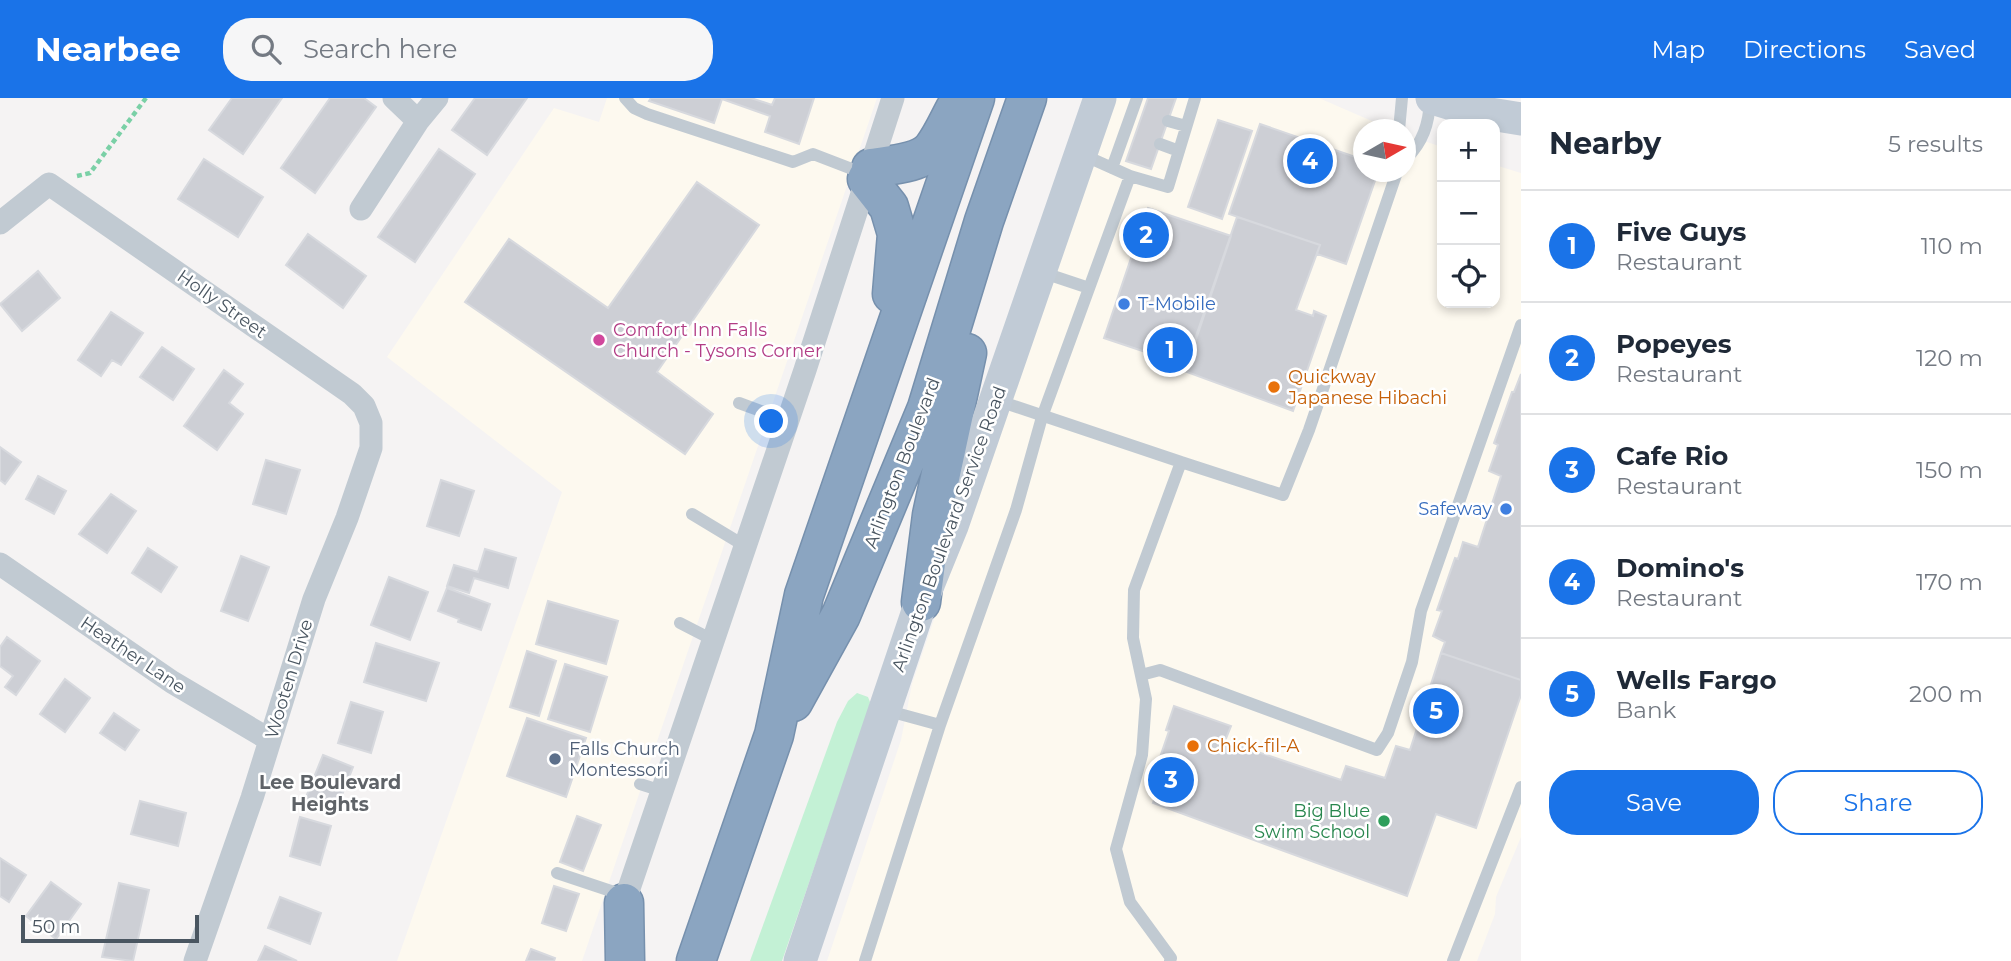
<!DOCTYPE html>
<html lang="en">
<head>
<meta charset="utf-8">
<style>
  :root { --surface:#fff; --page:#f6f6f7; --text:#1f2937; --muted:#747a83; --line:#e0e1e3; --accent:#1a73e8 }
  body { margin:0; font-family:Montserrat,sans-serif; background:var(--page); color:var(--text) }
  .controls { position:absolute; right:21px; top:21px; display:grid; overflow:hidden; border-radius:14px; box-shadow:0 4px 10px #0003 }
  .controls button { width:63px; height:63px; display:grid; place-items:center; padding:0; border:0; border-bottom:2px solid var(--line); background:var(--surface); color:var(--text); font:35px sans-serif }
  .compass { position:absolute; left:1353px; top:21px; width:63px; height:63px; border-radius:50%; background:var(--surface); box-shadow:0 4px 10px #0003; rotate:81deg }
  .scale { position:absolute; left:21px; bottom:18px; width:178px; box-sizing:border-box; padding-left:7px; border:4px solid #4a5661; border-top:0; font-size:19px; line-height:24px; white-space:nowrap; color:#4a5661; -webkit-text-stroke:5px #fff; paint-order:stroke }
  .you { position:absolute; left:772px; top:324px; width:24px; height:24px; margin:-18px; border:5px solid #fff; border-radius:50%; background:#1a73e8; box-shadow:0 0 0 10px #1a73e833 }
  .badge { display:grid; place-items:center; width:46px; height:46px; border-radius:50%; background:var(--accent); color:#fff; font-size:23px; font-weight:700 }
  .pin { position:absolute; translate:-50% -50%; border:4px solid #fff; box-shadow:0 2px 7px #0006 }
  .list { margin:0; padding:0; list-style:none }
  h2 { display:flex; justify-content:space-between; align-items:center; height:91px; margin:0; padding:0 28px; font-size:30px }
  h2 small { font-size:23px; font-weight:400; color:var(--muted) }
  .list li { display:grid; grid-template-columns:46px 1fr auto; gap:21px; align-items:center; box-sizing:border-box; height:112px; padding:0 28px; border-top:2px solid var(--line) }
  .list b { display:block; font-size:26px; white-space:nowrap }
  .list p { margin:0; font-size:23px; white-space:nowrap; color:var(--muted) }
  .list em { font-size:23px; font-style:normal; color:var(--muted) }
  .actions { display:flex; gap:14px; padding:21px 28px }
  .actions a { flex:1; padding:16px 0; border:2px solid var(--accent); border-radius:28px; text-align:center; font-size:24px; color:var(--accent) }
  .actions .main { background:var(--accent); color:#fff }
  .icon { flex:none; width:38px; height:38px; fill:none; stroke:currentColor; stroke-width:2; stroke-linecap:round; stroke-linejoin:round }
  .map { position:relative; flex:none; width:1521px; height:863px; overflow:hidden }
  header { display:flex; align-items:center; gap:42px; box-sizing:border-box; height:98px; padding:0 35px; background:var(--accent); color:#fff }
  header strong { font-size:33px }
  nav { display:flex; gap:38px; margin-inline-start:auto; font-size:24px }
  .search { width:490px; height:63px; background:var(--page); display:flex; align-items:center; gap:18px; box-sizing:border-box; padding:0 24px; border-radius:28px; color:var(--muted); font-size:26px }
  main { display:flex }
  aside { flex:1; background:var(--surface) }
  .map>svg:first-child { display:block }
  .commercial { fill:#fdf9ef }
  .green { fill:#c3f1d5 }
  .building { fill:#cdcfd5; stroke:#d7d9de; stroke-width:2 }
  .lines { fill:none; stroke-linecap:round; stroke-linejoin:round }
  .highway-casing { stroke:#7690ad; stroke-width:41 }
  .path { stroke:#7ad0a6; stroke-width:4.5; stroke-dasharray:5 3.5; stroke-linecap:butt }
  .lane { stroke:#c1cad2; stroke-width:12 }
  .street { stroke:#c1cad2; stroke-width:23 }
  .secondary { stroke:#c1cbd6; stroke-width:33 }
  .highway { stroke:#8ba5c1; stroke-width:38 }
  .shop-dot { fill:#3f7fe0; stroke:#fff; stroke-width:2.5 }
  .hotel-dot { fill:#d1479c; stroke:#fff; stroke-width:2.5 }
  .food-dot { fill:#e8710a; stroke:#fff; stroke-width:2.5 }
  .service-dot { fill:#5c6f8a; stroke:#fff; stroke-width:2.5 }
  .leisure-dot { fill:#2e9e5b; stroke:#fff; stroke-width:2.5 }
  .labels { text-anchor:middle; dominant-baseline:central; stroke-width:5; stroke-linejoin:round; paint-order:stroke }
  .street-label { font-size:18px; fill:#4a5661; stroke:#fff }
  .shop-label { font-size:18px; fill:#366cbe; stroke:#fff; text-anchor:start }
  .hotel-label { font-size:18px; fill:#b23c85; stroke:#fff; text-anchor:start }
  .food-label { font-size:18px; fill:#c56008; stroke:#fff; text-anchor:start }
  .service-label { font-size:18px; fill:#4e5e75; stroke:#fff; text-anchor:start }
  .leisure-label { font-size:18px; fill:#27864d; stroke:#fff; text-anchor:end }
  .neighbourhood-label { font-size:19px; font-weight:bold; fill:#5f6368; stroke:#fff }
</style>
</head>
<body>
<header>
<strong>Nearbee</strong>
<div class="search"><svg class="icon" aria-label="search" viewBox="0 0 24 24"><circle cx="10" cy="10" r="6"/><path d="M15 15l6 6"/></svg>Search here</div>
<nav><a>Map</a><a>Directions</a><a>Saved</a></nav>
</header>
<main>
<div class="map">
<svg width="1521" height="863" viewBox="0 0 1521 863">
  <rect width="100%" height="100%" fill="#f5f3f3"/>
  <path class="commercial" d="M607 0H877L582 863H397L562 394 387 259 554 10 599 24Z
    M1112 0H1319L1390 31 1364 32V74H1406V37L1442 49V205H1495V67L1521 75V739L1496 799 1495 816 1477 863H827L901 642 912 586Z"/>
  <path class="green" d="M857 595 868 599 870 604 869 611 782 863H750L837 624 848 603Z"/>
  <path class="building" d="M232 0H282L243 56 209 32Z
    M330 0H364L376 9 315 95 281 70Z
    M475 0H527L487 57 452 32Z
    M651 0H751L772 7 775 0H814L799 46 765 34 770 18 722 1 714 25 649 3Z
    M1148 0H1176L1151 71 1126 63Z
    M1218 22 1252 33 1222 121 1188 109Z
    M1260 26 1364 62V74H1378L1346 166 1317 156 1320 147 1229 116Z
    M439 51 475 76 415 164 378 139Z
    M204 61 263 99 238 139 178 101Z
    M697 84 759 127 657 274 713 316 685 356 465 204 509 141 608 210Z
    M1148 110 1231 138 1187 268 1104 240Z
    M1237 119 1320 147 1296 212 1313 218 1314 213 1326 218 1293 313 1184 273Z
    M308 136 366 178 343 210 286 167Z
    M38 173 60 200 22 233 0 206Z
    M111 214 143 235 121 267 112 262 101 278 78 262Z
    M162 249 194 271 173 302 140 279Z
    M224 272 243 286 229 305 243 316 217 352 184 328Z
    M1521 276V582L1441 555 1445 544 1433 538 1442 513 1437 512 1455 460 1458 461 1463 444 1478 449 1501 378 1489 373 1498 347 1494 345 1512 294H1514Z
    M0 349 21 364 5 386 0 382Z
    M266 362 300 372 286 416 253 406Z
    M38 378 66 393 54 416 26 401Z
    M441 382 474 393 459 438 427 428Z
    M111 396 136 413 107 455 79 436Z
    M148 450 177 469 161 494 132 475Z
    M485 451 516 460 508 490 474 480 469 495 447 488 454 467 478 474Z
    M241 458 269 469 248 523 221 513Z
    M389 479 428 494 410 542 371 527Z
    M447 490 490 506 481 532 458 524 459 521 438 513Z
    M548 503 618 523 606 566 536 546Z
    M7 539 40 563 16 597 5 589 13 578 0 568V549Z
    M376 545 439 565 426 603 364 584Z
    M527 553 556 563 539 618 510 609Z
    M1441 555 1521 582V597L1476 730 1436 716 1407 798 1153 705 1163 677 1155 674 1169 633 1166 632 1174 608 1231 628 1225 643 1341 682 1346 668 1385 680 1396 648 1410 652Z
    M565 566 607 579 590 634 548 621Z
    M65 581 90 600 65 634 40 616Z
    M351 604 383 614 371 655 338 645Z
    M114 615 139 632 125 652 100 635Z
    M527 620 586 640 566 699 507 678Z
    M323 657 353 669 334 717 304 704Z
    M140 703 186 715 178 748 131 736Z
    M577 718 601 727 583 773 560 764Z
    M300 719 331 728 320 767 290 758Z
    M0 760 26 777 9 804 0 798Z
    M51 784 81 806 56 841 26 818Z
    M119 785 149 792 133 863 102 859Z
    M554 788 579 796 566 833 542 825Z
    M280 799 321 815 310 846 268 830Z
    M265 848 297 863H258Z
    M531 851 555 860 554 863H526Z"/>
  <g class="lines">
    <g class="highway-casing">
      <path id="highway" d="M871 70C889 67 921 66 933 50 942 38 948 24 955 11
        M867 81 889 109 897 136 892 196
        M921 504 932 417 967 255
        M793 604 841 517 927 310 984 123 1027 0
        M624 805 625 863
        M696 863 774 637 804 497 975 0"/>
    </g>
    <path class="path" d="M77 78 90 75 146 0"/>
    <path class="lane" d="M625 0 634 10 647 16 790 63 793 64 813 56 865 76
      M1168 23 1186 28
      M1399 32 1402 0
      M1160 46 1179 53
      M1081 56 1130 78 1168 89 1195 0
      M1406 61C1423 44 1429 26 1430 2
      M1112 70 1137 0
      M1041 174 1089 190
      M996 302 1181 364
      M739 305 788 323
      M692 416 745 448
      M680 525 713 542
      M1141 577 1160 572 1377 652 1388 635 1412 564 1421 513 1521 227
      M885 612 940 627
      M640 686 662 693
      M557 775 626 798
      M865 863 940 627 1016 412 1042 319 1130 78
      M1170 863 1171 860 1130 804 1116 751 1142 657 1146 601 1133 540 1134 492 1181 364 1283 397 1309 332 1397 74
      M1453 863 1521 689"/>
    <path class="street" d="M394 0 418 23
      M361 111 418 23 437 0
      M0 125 49 86 352 296 364 308 371 325V350L347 420 314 501 252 700 195 863
      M0 466 172 584 270 642
      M620 817 805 272 893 0"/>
    <path class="secondary" d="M1432 0 1478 14 1521 21
      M800 863 921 504 952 428 1100 0"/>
    <use href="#highway" class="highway"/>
  </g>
  <g class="shop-dot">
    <circle cx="1124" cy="206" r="7"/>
    <circle cx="1506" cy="411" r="7"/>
  </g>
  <circle class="hotel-dot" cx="599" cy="242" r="7"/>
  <g class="food-dot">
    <circle cx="1274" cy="289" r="7"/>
    <circle cx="1193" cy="648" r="7"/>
  </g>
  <circle class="service-dot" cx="555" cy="661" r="7"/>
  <circle class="leisure-dot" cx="1384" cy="723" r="7"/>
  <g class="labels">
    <g class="street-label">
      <text transform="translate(222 206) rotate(35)">Holly Street</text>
      <text transform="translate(902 365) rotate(-69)">Arlington Boulevard</text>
      <text transform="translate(949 431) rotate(-70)">Arlington Boulevard Service Road</text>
      <text transform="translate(133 557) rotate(34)">Heather Lane</text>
      <text transform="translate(289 581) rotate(-73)">Wooten Drive</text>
    </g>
    <g class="shop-label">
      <text x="1138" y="206">T-Mobile</text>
      <text x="1492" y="411" text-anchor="end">Safeway</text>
    </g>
    <g class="hotel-label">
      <text x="613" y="232">Comfort Inn Falls<tspan x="613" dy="21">Church - Tysons Corner</tspan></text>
    </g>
    <g class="food-label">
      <text x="1288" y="279">Quickway<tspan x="1288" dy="21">Japanese Hibachi</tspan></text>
      <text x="1207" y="648">Chick-fil-A</text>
    </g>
    <g class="service-label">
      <text x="569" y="651">Falls Church<tspan x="569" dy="21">Montessori</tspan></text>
    </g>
    <g class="leisure-label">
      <text x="1370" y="713">Big Blue<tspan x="1370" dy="21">Swim School</tspan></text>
    </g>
    <g class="neighbourhood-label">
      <text x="330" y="684">Lee Boulevard<tspan x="330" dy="22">Heights</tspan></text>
    </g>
  </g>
</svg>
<div class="controls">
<button>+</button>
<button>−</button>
<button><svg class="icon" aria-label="locate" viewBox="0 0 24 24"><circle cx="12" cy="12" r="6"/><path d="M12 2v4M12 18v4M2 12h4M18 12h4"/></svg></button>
</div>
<svg class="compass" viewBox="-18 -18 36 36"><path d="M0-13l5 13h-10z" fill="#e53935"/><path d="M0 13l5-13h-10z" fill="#747a83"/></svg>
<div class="scale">50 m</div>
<div class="you"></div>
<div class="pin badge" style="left:1170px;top:252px">1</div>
<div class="pin badge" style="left:1146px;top:137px">2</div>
<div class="pin badge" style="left:1171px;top:682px">3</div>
<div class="pin badge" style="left:1310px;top:63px">4</div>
<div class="pin badge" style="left:1436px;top:613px">5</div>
</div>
<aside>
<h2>Nearby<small>5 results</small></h2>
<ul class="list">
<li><span class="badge">1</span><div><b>Five Guys</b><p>Restaurant</p></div><em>110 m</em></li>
<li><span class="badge">2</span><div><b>Popeyes</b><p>Restaurant</p></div><em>120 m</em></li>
<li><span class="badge">3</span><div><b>Cafe Rio</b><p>Restaurant</p></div><em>150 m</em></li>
<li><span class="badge">4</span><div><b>Domino's</b><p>Restaurant</p></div><em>170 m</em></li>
<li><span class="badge">5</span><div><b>Wells Fargo</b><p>Bank</p></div><em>200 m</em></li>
</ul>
<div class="actions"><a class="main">Save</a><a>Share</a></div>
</aside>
</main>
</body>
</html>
